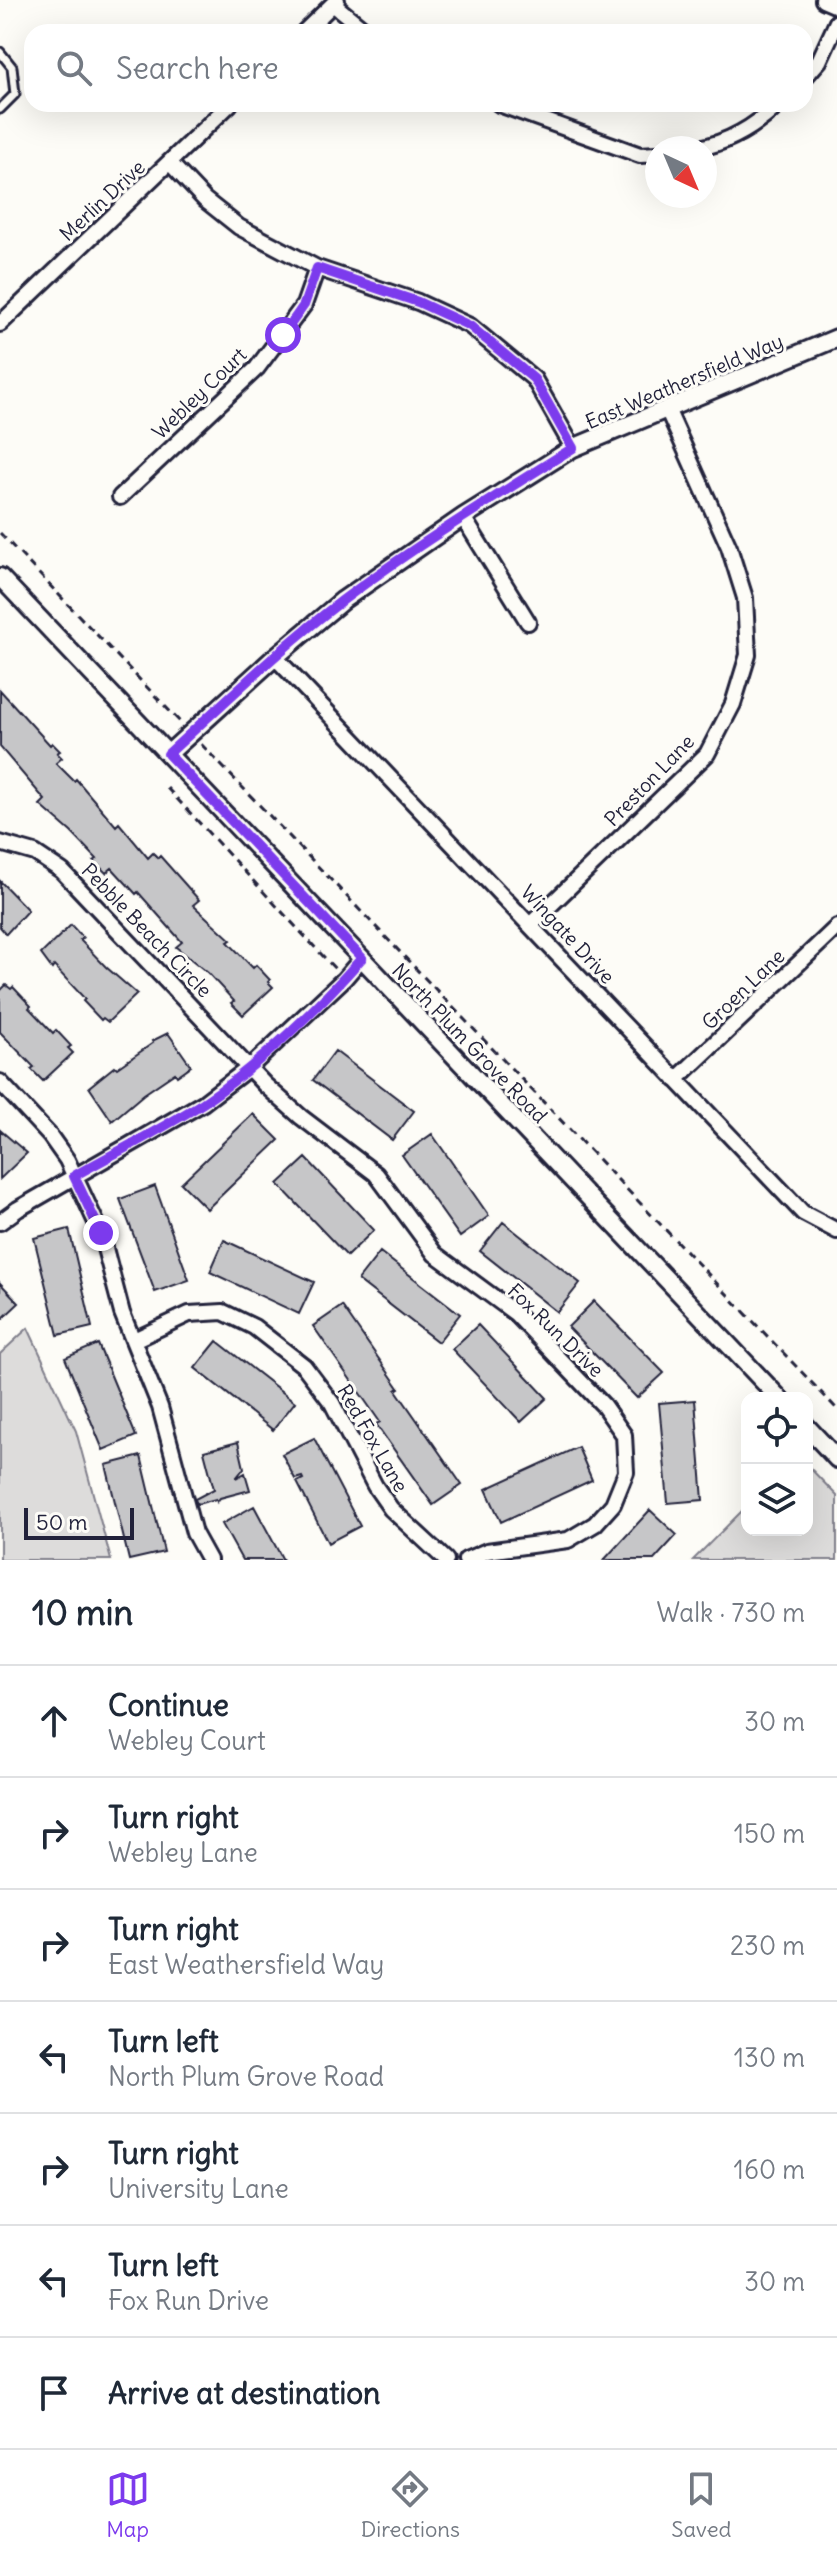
<!DOCTYPE html>
<html lang="en">
<head>
<meta charset="utf-8">
<style>
  :root { --surface:#fff; --page:#f6f6f7; --text:#1f2937; --muted:#747a83; --line:#e0e1e3; --accent:#7c3aed }
  body { margin:0; font-family:Delius,sans-serif; background:var(--page); color:var(--text) }
  .controls { position:absolute; right:24px; bottom:24px; display:grid; overflow:hidden; border-radius:16px; box-shadow:0 8px 32px #0002 }
  .controls button { width:72px; height:72px; display:grid; place-items:center; padding:0; border:0; border-bottom:2px solid var(--line); background:var(--surface); color:var(--text); font:40px sans-serif }
  .compass { position:absolute; left:645px; top:136px; width:72px; height:72px; border-radius:50%; background:var(--surface); box-shadow:0 8px 32px #0002; rotate:136deg }
  .scale { position:absolute; left:24px; bottom:20px; width:110px; box-sizing:border-box; padding-left:8px; border:4px solid #22223b; border-top:0; font-size:22px; line-height:28px; white-space:nowrap; color:#22223b; -webkit-text-stroke:6px #fdfcf7; paint-order:stroke }
  .stop { position:absolute; width:24px; height:24px; margin:-18px; border:6px solid #7c3aed; border-radius:50%; background:#fff }
  .stop.end { background:#7c3aed; border-color:#fff; box-shadow:0 2px 8px #0008 }
  .list { margin:0; padding:0; list-style:none }
  h2 { display:flex; justify-content:space-between; align-items:center; height:104px; margin:0; padding:0 32px; font-size:34px }
  h2 small { font-size:26px; font-weight:400; color:var(--muted) }
  .list li { display:grid; grid-template-columns:52px 1fr auto; gap:24px; align-items:center; box-sizing:border-box; height:112px; padding:0 32px; border-top:2px solid var(--line) }
  .list b { display:block; font-size:30px; white-space:nowrap }
  .list p { margin:0; font-size:26px; white-space:nowrap; color:var(--muted) }
  .list em { font-size:26px; font-style:normal; color:var(--muted) }
  .icon { flex:none; width:44px; height:44px; fill:none; stroke:currentColor; stroke-width:2; stroke-linecap:round; stroke-linejoin:round }
  .map { position:relative; flex:none; width:837px; height:1560px; overflow:hidden }
  .search { position:absolute; background:var(--surface); box-shadow:0 8px 32px #0002; left:24px; right:24px; top:24px; height:88px; display:flex; align-items:center; gap:20px; box-sizing:border-box; padding:0 28px; border-radius:24px; color:var(--muted); font-size:30px }
  .sheet { height:888px; background:var(--surface) }
  nav { display:flex; justify-content:space-around; align-items:center; box-sizing:border-box; height:112px; border-top:2px solid var(--line); background:var(--surface); font-size:22px; color:var(--muted) }
  nav a { display:grid; justify-items:center; gap:4px }
  nav .on { color:var(--accent) }
  .map>svg:first-child { display:block }
  .green { fill:#dddcdb; stroke:#807f8b; stroke-width:2 }
  .building { fill:#c6c6c8; stroke:#22223b; stroke-width:2 }
  .lines { fill:none; stroke-linecap:round; stroke-linejoin:round }
  .service-casing { stroke:#22223b; stroke-width:13 }
  .minor-casing { stroke:#22223b; stroke-width:20 }
  .tertiary-casing { stroke:#22223b; stroke-width:22 }
  .path { stroke:#22223b; stroke-width:3; stroke-dasharray:8 6; stroke-linecap:butt }
  .service { stroke:#fdfcf7; stroke-width:7 }
  .minor { stroke:#fdfcf7; stroke-width:14 }
  .tertiary { stroke:#fdfcf7; stroke-width:16 }
  .route { stroke:#7c3aed; stroke-width:10 }
  .labels { text-anchor:middle; dominant-baseline:central; stroke-width:6; stroke-linejoin:round; paint-order:stroke }
  .street-label { font-size:20px; fill:#22223b; stroke:#fdfcf7 }
</style>
</head>
<body>
<div class="map">
<svg width="837" height="1560" viewBox="0 0 837 1560">
  <rect width="100%" height="100%" fill="#fdfcf7"/>
  <filter id="ink" filterUnits="userSpaceOnUse"><feTurbulence type="fractalNoise" baseFrequency=".0125" numOctaves="2"/><feDisplacementMap in="SourceGraphic" scale="16" xChannelSelector="R" yChannelSelector="G"/><feConvolveMatrix kernelMatrix="1 2 1 2 8 2 1 2 1" color-interpolation-filters="sRGB"/></filter>
  <g filter="url(#ink)">
    <path class="green" d="M28 1328 76 1431 111 1560H0V1354Z
      M807 1465 837 1496V1560H693L747 1506V1530H807Z"/>
    <path class="building" d="M0 690 50 745 52 743 60 751 57 753 62 758 56 763 74 781 76 779 116 826 119 823 148 858 153 853 158 858 160 856 199 900 193 905 231 940 228 942 253 968 256 965 270 980 268 982 273 987 243 1015 231 1003 234 1001 208 973 176 947 182 942 138 892 136 894 112 868 106 873 94 861 97 859 71 832 40 805 45 800 0 747Z
      M0 881 28 910 6 934 0 927Z
      M71 925 83 938 80 940 106 967 137 994 108 1022 103 1018 101 1020 83 1001 85 999 54 966 52 969 41 954Z
      M6 985 11 989 13 987 31 1006 29 1008 53 1033 56 1030 71 1046 68 1048 73 1053 43 1081 31 1069 34 1067 0 1032V991Z
      M168 1033 191 1066 177 1076 175 1073 144 1094 112 1121 89 1087 115 1066 117 1068 153 1043 152 1041Z
      M335 1051 414 1111 392 1140 313 1080Z
      M253 1114 279 1140 207 1209 181 1183Z
      M0 1130 27 1153 0 1179Z
      M432 1134 489 1216 460 1237 402 1155Z
      M306 1158 374 1230 347 1256 278 1184Z
      M155 1186 189 1280 155 1292 120 1199Z
      M503 1222 580 1283 557 1312 480 1251Z
      M69 1229 92 1327 58 1335 34 1238Z
      M224 1240 314 1282 299 1314 210 1272Z
      M380 1252 460 1314 438 1342 358 1280Z
      M0 1283 19 1303 0 1321Z
      M594 1301 664 1373 637 1398 568 1327Z
      M342 1306 399 1388 396 1390 462 1485 433 1505 376 1424 380 1422 313 1326Z
      M478 1325 547 1398 521 1422 452 1349Z
      M217 1341 295 1402 273 1430 195 1368Z
      M98 1344 136 1436 103 1450 65 1358Z
      M695 1400 703 1500 668 1503 659 1403Z
      M314 1438 360 1526 328 1543 297 1482 303 1479 302 1477 295 1479 282 1454Z
      M238 1442 244 1468 236 1478 245 1473 250 1490 220 1498 217 1502 216 1499 197 1504 195 1499 214 1489 204 1451Z
      M578 1447 592 1480 501 1522 486 1489Z
      M141 1456 164 1552 129 1560 106 1465Z
      M254 1506 283 1560H242L222 1524Z
      M650 1510 677 1535 654 1560H604Z"/>
    <g class="lines">
      <g class="service-casing">
        <path id="service" d="M0 52 12 67 15 94 0 109"/>
      </g>
      <g class="minor-casing">
        <path id="minor" d="M823 0 837 6
          M333 4 367 32
          M304 32 337 0
          M805 77 819 61 837 22
          M499 104 640 155 657 154
          M699 148C731 142 756 126 779 104
          M170 163 205 200 239 227 317 268 418 302 470 326 534 379 573 448
          M0 324 230 104
          M120 497 257 368 304 305 317 268
          M463 517 528 622
          M275 657 803 1213 837 1231
          M0 843 35 853 62 871 265 1085 301 1117 376 1174 435 1254 515 1313 603 1405 624 1435 626 1472 613 1504 595 1524 568 1540 487 1551 466 1560
          M531 924 707 754 733 704 748 655 745 598 729 547 668 411
          M676 1080 837 927
          M0 1082 50 1136 67 1160 101 1233 122 1313 160 1407 194 1533 209 1560
          M0 1222 18 1209 203 1103 250 1067 344 979 362 958
          M134 1340 189 1314 223 1312 254 1327 304 1366 332 1403 375 1486 391 1509 446 1560"/>
      </g>
      <g class="tertiary-casing">
        <path id="tertiary" d="M0 577 779 1398
          M168 754 275 657 343 600 463 517 573 448 837 338
          M807 1427 837 1459"/>
      </g>
      <path class="path" d="M0 533 182 724
        M201 744 837 1409
        M167 788 336 970"/>
      <use href="#service" class="service"/>
      <use href="#minor" class="minor"/>
      <use href="#tertiary" class="tertiary"/>
    </g>
  </g>
  <g class="lines" filter="url(#ink)">
    <path class="route" d="M101 1233 74 1176C117 1152 162 1129 203 1103 258 1066 318 1008 362 958L168 754C225 702 281 647 343 600 416 545 495 497 573 448L534 379 470 326 418 302 317 268 304 305 283 335"/>
  </g>
  <g class="labels">
    <g class="street-label">
      <text transform="translate(102 200) rotate(-43)">Merlin Drive</text>
      <text transform="translate(684 381) rotate(-23)">East Weathersfield Way</text>
      <text transform="translate(199 393) rotate(-44)">Webley Court</text>
      <text transform="translate(649 780) rotate(-46)">Preston Lane</text>
      <text transform="translate(147 930) rotate(46)">Pebble Beach Circle</text>
      <text transform="translate(568 934) rotate(47)">Wingate Drive</text>
      <text transform="translate(743 989) rotate(-44)">Groen Lane</text>
      <text transform="translate(470 1043) rotate(46)">North Plum Grove Road</text>
      <text transform="translate(556 1330) rotate(44)">Fox Run Drive</text>
      <text transform="translate(373 1438) rotate(60)">Red Fox Lane</text>
    </g>
  </g>
</svg>
<div class="controls">
<button><svg class="icon" aria-label="locate" viewBox="0 0 24 24"><circle cx="12" cy="12" r="6"/><path d="M12 2v4M12 18v4M2 12h4M18 12h4"/></svg></button>
<button><svg class="icon" aria-label="layers" viewBox="0 0 24 24"><path d="M12 4l9 5-9 5-9-5zM3 14l9 5 9-5"/></svg></button>
</div>
<svg class="compass" viewBox="-18 -18 36 36"><path d="M0-13l5 13h-10z" fill="#e53935"/><path d="M0 13l5-13h-10z" fill="#747a83"/></svg>
<div class="scale">50 m</div>
<div class="stop" style="left:283px;top:335px"></div>
<div class="stop end" style="left:101px;top:1233px"></div>
<div class="search"><svg class="icon" aria-label="search" viewBox="0 0 24 24"><circle cx="10" cy="10" r="6"/><path d="M15 15l6 6"/></svg>Search here</div>
</div>
<section class="sheet">
<h2>10 min<small>Walk · 730 m</small></h2>
<ul class="list">
<li><svg class="icon" aria-label="ahead" viewBox="0 0 24 24"><path d="M12 20V5M6 11l6-6 6 6"/></svg><div><b>Continue</b><p>Webley Court</p></div><em>30 m</em></li>
<li><svg class="icon" aria-label="right" viewBox="0 0 24 24"><path d="M7 20v-9h11M14 6l5 5-5 5"/></svg><div><b>Turn right</b><p>Webley Lane</p></div><em>150 m</em></li>
<li><svg class="icon" aria-label="right" viewBox="0 0 24 24"><path d="M7 20v-9h11M14 6l5 5-5 5"/></svg><div><b>Turn right</b><p>East Weathersfield Way</p></div><em>230 m</em></li>
<li><svg class="icon" aria-label="left" viewBox="0 0 24 24"><path d="M17 20v-9H6M10 6l-5 5 5 5"/></svg><div><b>Turn left</b><p>North Plum Grove Road</p></div><em>130 m</em></li>
<li><svg class="icon" aria-label="right" viewBox="0 0 24 24"><path d="M7 20v-9h11M14 6l5 5-5 5"/></svg><div><b>Turn right</b><p>University Lane</p></div><em>160 m</em></li>
<li><svg class="icon" aria-label="left" viewBox="0 0 24 24"><path d="M17 20v-9H6M10 6l-5 5 5 5"/></svg><div><b>Turn left</b><p>Fox Run Drive</p></div><em>30 m</em></li>
<li><svg class="icon" aria-label="arrive" viewBox="0 0 24 24"><path d="M6 21V4h12l-3 4 3 4H6"/></svg><div><b>Arrive at destination</b></div></li>
</ul>
</section>
<nav>
<a class="on"><svg class="icon" aria-label="map" viewBox="0 0 24 24"><path d="M3 6l6-2 6 2 6-2v14l-6 2-6-2-6 2zM9 4v14M15 6v14"/></svg>Map</a>
<a><svg class="icon" aria-label="directions" viewBox="0 0 24 24"><path d="M12 3l9 9-9 9-9-9zM9 14v-3h6M13 9l2 2-2 2"/></svg>Directions</a>
<a><svg class="icon" aria-label="saved" viewBox="0 0 24 24"><path d="M7 4h10v16l-5-4-5 4z"/></svg>Saved</a>
</nav>
</body>
</html>
